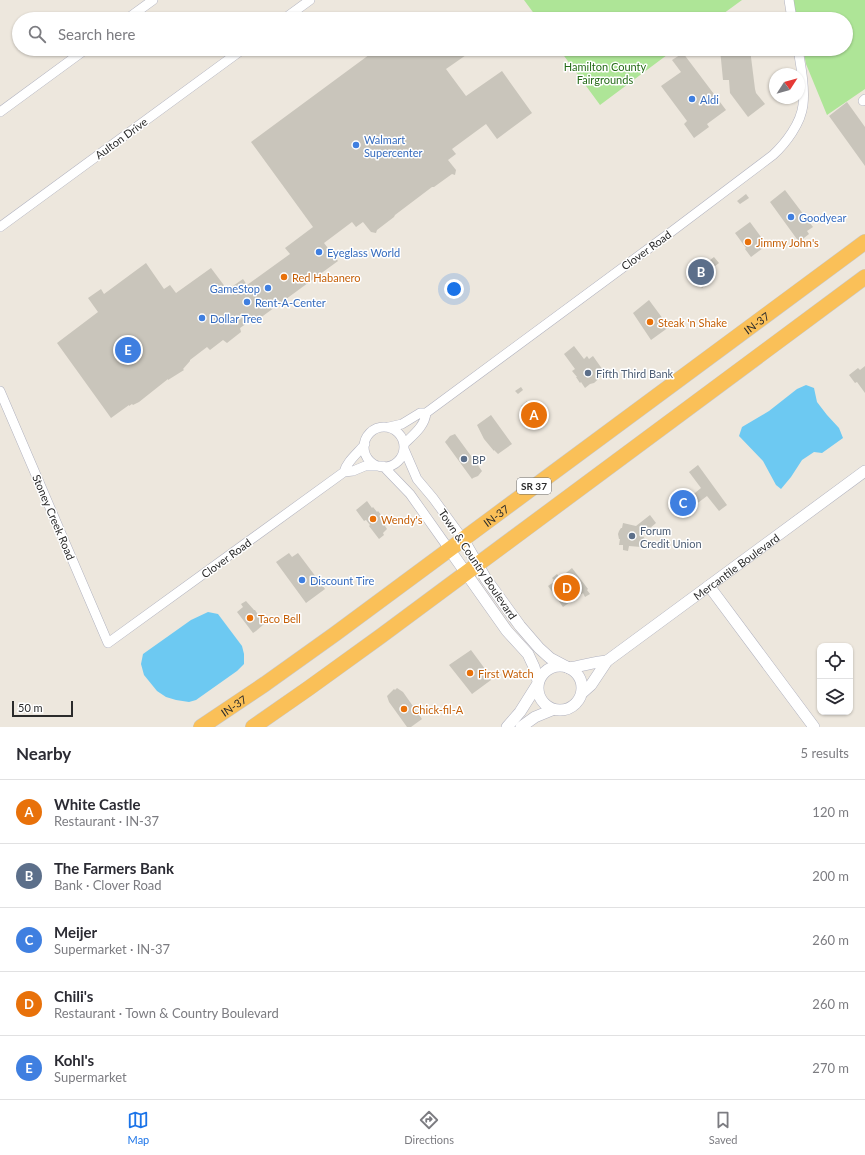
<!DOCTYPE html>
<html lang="en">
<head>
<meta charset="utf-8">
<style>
  :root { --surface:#fff; --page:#f2f2f3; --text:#2b2b33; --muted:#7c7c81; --line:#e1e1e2; --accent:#1a73e8 }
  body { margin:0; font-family:Lato,sans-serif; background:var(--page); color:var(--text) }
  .controls { position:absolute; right:12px; bottom:12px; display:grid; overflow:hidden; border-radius:8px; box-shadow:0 1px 3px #0004 }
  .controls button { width:36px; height:36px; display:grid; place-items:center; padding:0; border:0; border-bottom:1px solid var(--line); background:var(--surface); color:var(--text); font:20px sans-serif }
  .compass { position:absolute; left:769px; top:68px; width:36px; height:36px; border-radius:50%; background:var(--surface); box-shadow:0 1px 3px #0004; rotate:54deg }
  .scale { position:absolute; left:12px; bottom:10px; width:61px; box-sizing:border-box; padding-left:4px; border:2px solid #2b2b2b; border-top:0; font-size:11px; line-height:14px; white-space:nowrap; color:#2b2b2b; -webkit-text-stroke:3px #fff; paint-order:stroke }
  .you { position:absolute; left:454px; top:289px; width:14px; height:14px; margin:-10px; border:3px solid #fff; border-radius:50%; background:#1a73e8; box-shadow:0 0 0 6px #1a73e833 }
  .badge { display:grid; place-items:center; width:26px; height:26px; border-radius:50%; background:var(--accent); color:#fff; font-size:13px; font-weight:700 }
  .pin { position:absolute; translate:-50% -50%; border:2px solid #fff; box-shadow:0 1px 4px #0006 }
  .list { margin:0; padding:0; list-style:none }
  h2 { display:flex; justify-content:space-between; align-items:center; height:52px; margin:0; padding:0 16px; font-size:17px }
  h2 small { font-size:13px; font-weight:400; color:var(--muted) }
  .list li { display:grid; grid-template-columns:26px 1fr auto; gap:12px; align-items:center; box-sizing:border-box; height:64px; padding:0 16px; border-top:1px solid var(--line) }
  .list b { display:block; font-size:15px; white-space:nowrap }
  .list p { margin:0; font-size:13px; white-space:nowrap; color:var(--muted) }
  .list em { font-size:13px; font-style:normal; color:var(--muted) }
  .icon { flex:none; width:22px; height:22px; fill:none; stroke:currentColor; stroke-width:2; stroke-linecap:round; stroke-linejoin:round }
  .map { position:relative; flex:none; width:865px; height:727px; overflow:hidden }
  .search { position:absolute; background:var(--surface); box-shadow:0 1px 3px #0004; left:12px; right:12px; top:12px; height:44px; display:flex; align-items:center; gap:10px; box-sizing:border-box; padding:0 14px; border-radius:22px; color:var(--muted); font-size:15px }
  .sheet { height:372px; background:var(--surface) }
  nav { display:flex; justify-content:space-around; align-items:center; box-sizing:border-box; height:56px; border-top:1px solid var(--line); background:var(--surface); font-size:11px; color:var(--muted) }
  nav a { display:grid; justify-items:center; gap:2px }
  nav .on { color:var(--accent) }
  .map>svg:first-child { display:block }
  .green { fill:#aee597 }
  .water { fill:#6dc9f2 }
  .building { fill:#c9c5bb }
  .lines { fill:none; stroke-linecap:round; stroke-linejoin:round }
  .minor-casing { stroke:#b1b2bf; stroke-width:10 }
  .tertiary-casing { stroke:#b1b2bf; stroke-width:12 }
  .trunk-casing { stroke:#c8c8c8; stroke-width:16 }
  .minor { stroke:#fff; stroke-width:9 }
  .tertiary { stroke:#fff; stroke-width:11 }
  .trunk { stroke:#fac058; stroke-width:15 }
  .shop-dot { fill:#3f7fe0; stroke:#fff; stroke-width:1.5 }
  .food-dot { fill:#e8710a; stroke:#fff; stroke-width:1.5 }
  .service-dot { fill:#5c6f8a; stroke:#fff; stroke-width:1.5 }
  .labels { text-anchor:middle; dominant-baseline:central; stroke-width:3; stroke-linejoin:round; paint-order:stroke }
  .shield { fill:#fff; stroke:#6b6b6b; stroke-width:1 }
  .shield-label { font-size:10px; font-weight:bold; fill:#2b2b2b }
  .park-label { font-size:11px; fill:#256b18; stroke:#fff }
  .shop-label { font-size:11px; fill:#366cbe; stroke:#fff; text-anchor:start }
  .street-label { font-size:11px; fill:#2b2b2b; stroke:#fff }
  .food-label { font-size:11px; fill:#c56008; stroke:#fff; text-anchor:start }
  .service-label { font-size:11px; fill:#4e5e75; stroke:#fff; text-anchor:start }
</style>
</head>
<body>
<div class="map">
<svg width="865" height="727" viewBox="0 0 865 727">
  <rect width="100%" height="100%" fill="#ede7dd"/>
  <path class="green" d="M524 0H742L716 19H538Z
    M793 0H865V89L827 115 806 64 803 49H846V19H797Z
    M559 49H675L600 105Z"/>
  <path class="water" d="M806 385 814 388 817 402 827 415 839 428 843 438 822 453 814 452 802 460 791 477 781 489 776 485 763 461 739 436 742 427 769 411 797 389Z
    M208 612 218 614 242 646 244 654V664L237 671 196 700 189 702 176 700 166 697 157 691 144 675 141 664 143 654 191 620Z"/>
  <path class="building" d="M377 49H416L418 53 423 49 427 52 432 49 434 52 439 49H466L469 53 446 69 466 96 502 71 532 113 497 139 486 124 452 149 456 154 448 160 456 170 455 175 452 174 434 187H432L395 215 394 217 377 230 376 233 371 232 363 222 356 227 352 222 324 243 338 261 252 324 250 321 240 328 241 332 227 343 223 340 210 350 207 347 190 360V361L183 369 184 370 168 380V379L139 402 133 405 132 404 129 406V405L111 418 57 343 98 312 88 298 101 289 104 294 146 263 164 289 170 285 176 293 211 268 226 288 228 286 230 288 243 279 247 285 290 254 285 248 313 227 251 142Z
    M720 49H750L755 89 756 93 765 104 748 117 730 93 729 80H723Z
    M683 53 726 110 707 124 709 127 694 138 684 124 687 121 661 86 681 72 672 60Z
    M847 102 865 127V166L829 116Z
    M785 190 813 227 807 231 809 234 799 242 770 202Z
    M746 194 749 198 740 204 737 201Z
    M750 222 767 245 751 257 745 249 746 248 735 233Z
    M700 257 705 264 714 257 719 263 710 270 715 277 702 288 687 266Z
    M649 300 669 327 651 340 633 313Z
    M574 346 584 359 587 356 589 359 593 356 605 373 594 383 590 384 585 388 581 382 580 383 576 377H577L572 371 575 369 564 354Z
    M865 366V393L857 382 855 383 849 375 858 368 860 370Z
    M521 387 523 390 518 394 515 391Z
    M527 401 530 406 534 403 546 419 535 427 523 411 524 410 521 406Z
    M491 415 512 444 498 454 494 450V451L484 439 477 425Z
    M455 434 482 471 478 476 473 478 472 479 445 442 450 436Z
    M698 465 727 505 719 511 707 496 695 505 697 507 684 517 670 497 683 488 690 497 701 488 689 472Z
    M367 501 372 508 373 507 377 512 378 511 382 516 380 517 386 524 385 526 387 529 383 533 384 535 379 539 369 526 370 525 366 520 364 521 356 510Z
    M650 515 656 523 643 534 642 535 647 541H642L641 547 629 546 628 551 623 550V545H619L620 539H619L618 534 619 531 621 528H622L623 523 636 526Z
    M289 553 292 557 298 553 325 589 306 603 276 562Z
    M572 568 588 589 587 590 590 594 585 597 583 593 563 607 548 586 554 582 553 581 554 580 552 578 557 574 559 577 560 576 561 577Z
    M246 601 254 610H255L264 624 256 631 253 633 237 612 243 607 241 604Z
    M471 650 491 677 489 678 491 680 472 694 449 665Z
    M397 688 403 692 422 719 411 727H407L389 702 387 696 394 689 395 690Z"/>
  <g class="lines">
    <g class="minor-casing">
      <path id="minor" d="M789 0 792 19
        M127 19 153 0
        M284 19 310 0
        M863 101 865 99
        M0 112 86 49
        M0 227 243 49
        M0 391 108 643 344 472 353 471 365 466H381
        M389 427 402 424 420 413H426L671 232 773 155C786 143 801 123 803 105 805 87 801 67 798 49
        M364 447a20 20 0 1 1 40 0a20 20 0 1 1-40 0Z
        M404 444C413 435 425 426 426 413
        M404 449 417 479 433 498 463 539
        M383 466 410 494 449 549
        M344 472C347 461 358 453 365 444"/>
    </g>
    <g class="tertiary-casing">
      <g id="tertiary">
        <path d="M463 539 486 579 520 626 539 648 550 658 567 667"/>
        <path d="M449 549 507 631 528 654 534 667 538 681"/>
        <path d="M709 586 814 727"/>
        <circle cx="560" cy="688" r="22"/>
        <path d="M569 668C582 666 594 662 607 661"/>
        <path id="s1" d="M582 693 591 685 607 661 865 471"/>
        <path d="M507 727 520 712 537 685"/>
        <path d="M521 727 535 717 552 710"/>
      </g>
    </g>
    <g class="trunk-casing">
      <g id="trunk">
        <path id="s2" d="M201 727 265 684 335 634 865 242"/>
        <path d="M253 727 309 688 381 636 865 277"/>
      </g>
    </g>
    <use href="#minor" class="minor"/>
    <use href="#tertiary" class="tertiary"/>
    <use href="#trunk" class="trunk"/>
  </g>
  <g class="shop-dot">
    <circle cx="692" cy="99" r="4"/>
    <circle cx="356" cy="145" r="4"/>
    <circle cx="791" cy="217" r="4"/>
    <circle cx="319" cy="252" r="4"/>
    <circle cx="268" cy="288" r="4"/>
    <circle cx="247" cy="302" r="4"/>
    <circle cx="202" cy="318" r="4"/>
    <circle cx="302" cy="580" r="4"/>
  </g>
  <g class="food-dot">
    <circle cx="748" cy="242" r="4"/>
    <circle cx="284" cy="277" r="4"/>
    <circle cx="650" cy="322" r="4"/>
    <circle cx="373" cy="519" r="4"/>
    <circle cx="250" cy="618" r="4"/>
    <circle cx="470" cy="673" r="4"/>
    <circle cx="404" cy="709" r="4"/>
  </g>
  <g class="service-dot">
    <circle cx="588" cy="373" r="4"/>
    <circle cx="464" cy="459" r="4"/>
    <circle cx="632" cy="536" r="4"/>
  </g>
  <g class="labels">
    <rect class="shield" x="517" y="478" width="34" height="16" rx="3"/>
    <g class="shield-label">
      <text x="534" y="486">SR 37</text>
    </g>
    <g class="park-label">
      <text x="605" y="66">Hamilton County<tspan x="605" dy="13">Fairgrounds</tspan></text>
    </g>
    <g class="shop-label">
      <text x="700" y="99">Aldi</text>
      <text x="364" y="139">Walmart<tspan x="364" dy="13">Supercenter</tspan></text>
      <text x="799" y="217">Goodyear</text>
      <text x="327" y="252">Eyeglass World</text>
      <text x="260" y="288" text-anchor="end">GameStop</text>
      <text x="255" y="302">Rent-A-Center</text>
      <text x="210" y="318">Dollar Tree</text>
      <text x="310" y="580">Discount Tire</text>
    </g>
    <g class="street-label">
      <text transform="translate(121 138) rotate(-36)">Aulton Drive</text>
      <text transform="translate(646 250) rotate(-36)">Clover Road</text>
      <text stroke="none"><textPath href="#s2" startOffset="687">IN-37</textPath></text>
      <text stroke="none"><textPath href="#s2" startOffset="363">IN-37</textPath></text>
      <text transform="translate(54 517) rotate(67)">Stoney Creek Road</text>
      <text transform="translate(226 558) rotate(-36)">Clover Road</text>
      <text transform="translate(478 564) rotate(56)">Town &amp; Country Boulevard</text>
      <text stroke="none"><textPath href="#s1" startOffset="201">Mercantile Boulevard</textPath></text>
      <text stroke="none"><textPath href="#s2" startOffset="39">IN-37</textPath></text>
    </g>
    <g class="food-label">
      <text x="756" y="242">Jimmy John's</text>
      <text x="292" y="277">Red Habanero</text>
      <text x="658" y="322">Steak 'n Shake</text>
      <text x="381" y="519">Wendy's</text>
      <text x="258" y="618">Taco Bell</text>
      <text x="478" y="673">First Watch</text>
      <text x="412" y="709">Chick-fil-A</text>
    </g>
    <g class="service-label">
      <text x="596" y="373">Fifth Third Bank</text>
      <text x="472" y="459">BP</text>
      <text x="640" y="530">Forum<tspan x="640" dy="13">Credit Union</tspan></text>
    </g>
  </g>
</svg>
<div class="controls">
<button><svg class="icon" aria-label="locate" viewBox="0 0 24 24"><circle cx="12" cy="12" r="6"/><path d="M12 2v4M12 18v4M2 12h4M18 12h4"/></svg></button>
<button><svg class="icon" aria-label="layers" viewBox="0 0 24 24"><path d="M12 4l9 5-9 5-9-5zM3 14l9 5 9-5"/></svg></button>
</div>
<svg class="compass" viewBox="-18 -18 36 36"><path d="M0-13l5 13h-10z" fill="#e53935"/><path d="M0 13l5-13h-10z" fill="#7c7c81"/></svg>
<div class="scale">50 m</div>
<div class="you"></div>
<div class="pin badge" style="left:534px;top:415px;background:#e8710a">A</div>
<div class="pin badge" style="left:701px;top:272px;background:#5c6f8a">B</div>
<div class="pin badge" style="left:683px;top:503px;background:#3f7fe0">C</div>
<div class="pin badge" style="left:567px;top:588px;background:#e8710a">D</div>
<div class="pin badge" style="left:128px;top:350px;background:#3f7fe0">E</div>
<div class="search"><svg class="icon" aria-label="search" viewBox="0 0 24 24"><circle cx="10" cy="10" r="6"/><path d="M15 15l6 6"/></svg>Search here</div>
</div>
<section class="sheet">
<h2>Nearby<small>5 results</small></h2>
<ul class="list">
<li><span class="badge" style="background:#e8710a">A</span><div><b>White Castle</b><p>Restaurant · IN-37</p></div><em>120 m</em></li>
<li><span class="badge" style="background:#5c6f8a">B</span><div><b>The Farmers Bank</b><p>Bank · Clover Road</p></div><em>200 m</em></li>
<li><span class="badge" style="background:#3f7fe0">C</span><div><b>Meijer</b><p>Supermarket · IN-37</p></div><em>260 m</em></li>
<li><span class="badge" style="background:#e8710a">D</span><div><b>Chili's</b><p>Restaurant · Town &amp; Country Boulevard</p></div><em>260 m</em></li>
<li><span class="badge" style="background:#3f7fe0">E</span><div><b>Kohl's</b><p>Supermarket</p></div><em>270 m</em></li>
</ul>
</section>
<nav>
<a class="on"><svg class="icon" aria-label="map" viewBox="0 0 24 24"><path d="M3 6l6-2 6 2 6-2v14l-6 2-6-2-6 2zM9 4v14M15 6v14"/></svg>Map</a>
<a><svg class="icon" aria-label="directions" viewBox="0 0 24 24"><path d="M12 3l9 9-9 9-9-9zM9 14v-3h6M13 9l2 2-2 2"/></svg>Directions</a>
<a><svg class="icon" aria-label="saved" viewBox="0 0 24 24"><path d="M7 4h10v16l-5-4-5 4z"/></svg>Saved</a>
</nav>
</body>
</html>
